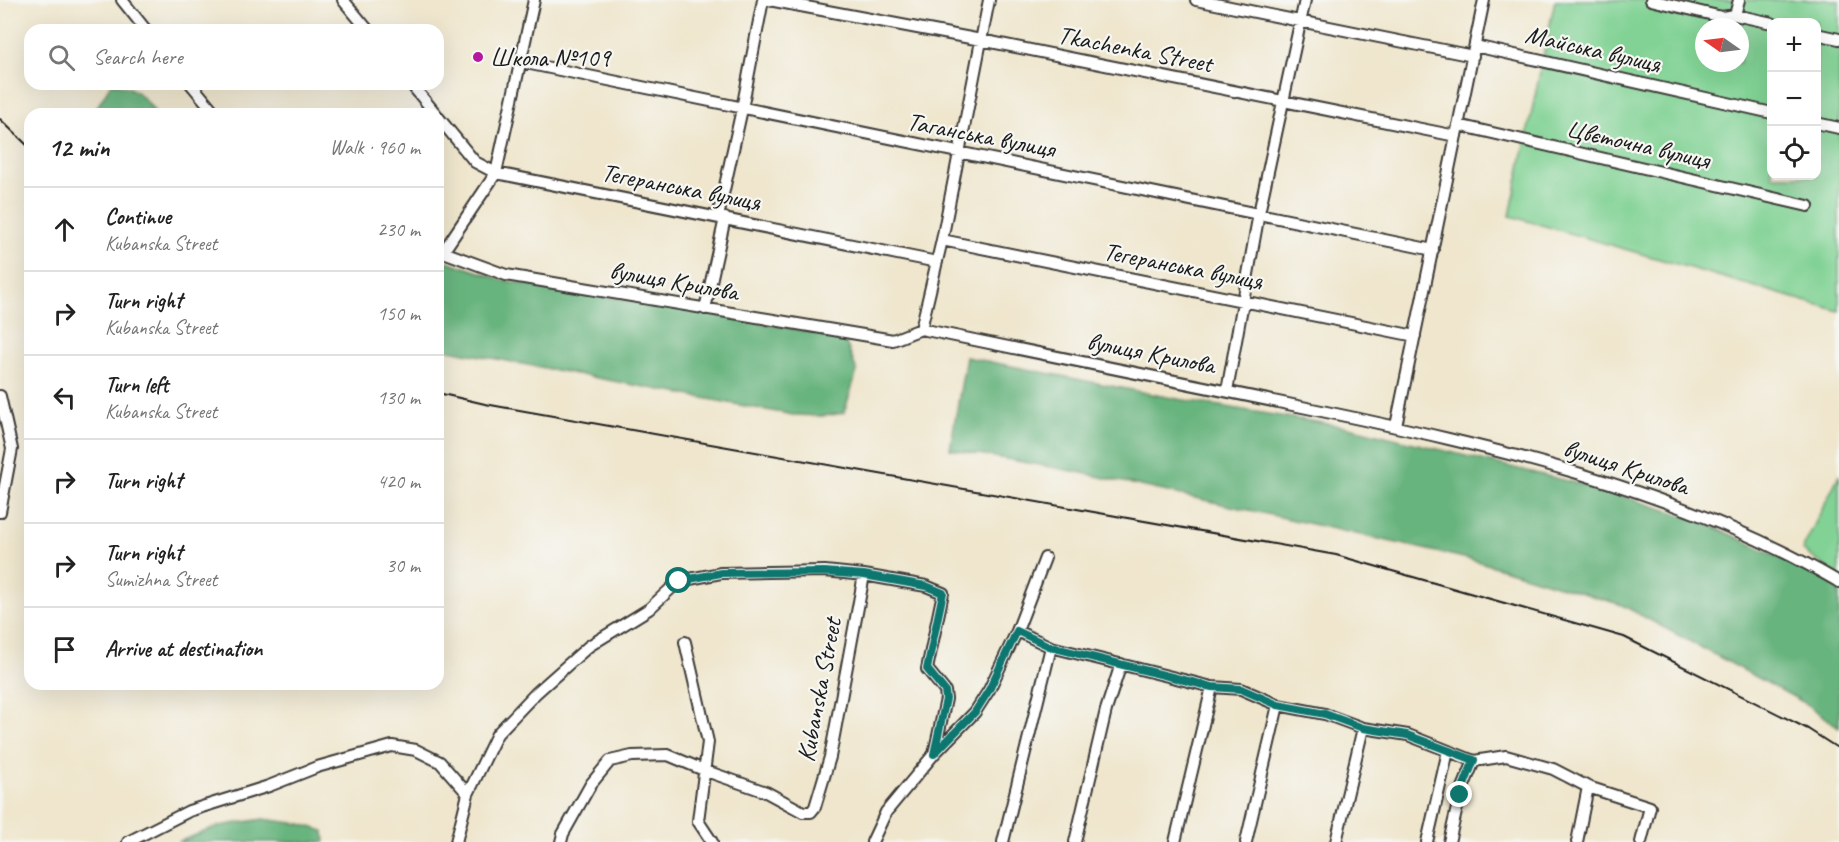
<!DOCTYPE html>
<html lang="en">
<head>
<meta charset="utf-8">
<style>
  :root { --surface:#fff; --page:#f6f6f6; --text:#222; --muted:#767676; --line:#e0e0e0 }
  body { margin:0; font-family:Caveat,sans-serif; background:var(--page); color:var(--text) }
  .controls { position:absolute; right:18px; top:18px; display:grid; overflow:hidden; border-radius:12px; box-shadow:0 6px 24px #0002 }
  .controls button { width:54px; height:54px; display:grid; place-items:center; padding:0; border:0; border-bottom:2px solid var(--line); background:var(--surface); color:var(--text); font:30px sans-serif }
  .compass { position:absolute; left:1695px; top:18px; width:54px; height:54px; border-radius:50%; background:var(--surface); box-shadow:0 6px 24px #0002; rotate:284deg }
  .stop { position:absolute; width:18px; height:18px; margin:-14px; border:4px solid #0f766e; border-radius:50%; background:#fff }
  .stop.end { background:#0f766e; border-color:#fff; box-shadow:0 2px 6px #0008 }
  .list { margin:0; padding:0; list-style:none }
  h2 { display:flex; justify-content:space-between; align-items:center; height:78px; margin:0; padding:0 24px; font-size:26px }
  h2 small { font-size:20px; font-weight:400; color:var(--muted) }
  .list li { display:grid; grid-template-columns:39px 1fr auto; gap:18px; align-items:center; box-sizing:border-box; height:84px; padding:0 24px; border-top:2px solid var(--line) }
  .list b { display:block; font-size:22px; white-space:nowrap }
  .list p { margin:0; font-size:20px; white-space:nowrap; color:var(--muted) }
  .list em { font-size:20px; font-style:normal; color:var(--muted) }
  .icon { flex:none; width:33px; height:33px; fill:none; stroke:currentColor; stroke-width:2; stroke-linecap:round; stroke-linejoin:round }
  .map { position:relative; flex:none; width:1839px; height:842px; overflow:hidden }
  .search { position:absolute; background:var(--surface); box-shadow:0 6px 24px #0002; left:24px; top:24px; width:420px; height:66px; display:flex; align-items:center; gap:15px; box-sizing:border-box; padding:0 21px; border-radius:18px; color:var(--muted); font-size:22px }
  .panel { position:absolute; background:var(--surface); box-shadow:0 6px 24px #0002; left:24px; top:108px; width:420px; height:582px; border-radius:18px }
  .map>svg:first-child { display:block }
  .green { fill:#81d294; stroke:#4e7758; stroke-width:1.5; fill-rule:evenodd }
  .forest { fill:#68b47e; stroke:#42684d; stroke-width:1.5 }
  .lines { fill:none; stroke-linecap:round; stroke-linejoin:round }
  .minor-casing { stroke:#3c3a37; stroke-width:14 }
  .minor { stroke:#fff; stroke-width:10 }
  .rail { stroke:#1c1c1c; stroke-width:2 }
  .route { stroke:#0f766e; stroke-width:8 }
  .poi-dot { fill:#b5179e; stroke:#f6f6f2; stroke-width:2 }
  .labels { text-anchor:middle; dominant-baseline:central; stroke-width:4.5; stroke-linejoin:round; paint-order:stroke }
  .street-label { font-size:26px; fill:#1c1c1c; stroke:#f6f6f2 }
  .poi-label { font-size:26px; fill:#1c1c1c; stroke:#f6f6f2; text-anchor:start }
</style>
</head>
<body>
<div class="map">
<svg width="1839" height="842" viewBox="0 0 1839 842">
  <rect width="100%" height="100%" fill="#f6f6f2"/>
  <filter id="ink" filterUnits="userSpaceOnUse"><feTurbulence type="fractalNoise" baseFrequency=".0167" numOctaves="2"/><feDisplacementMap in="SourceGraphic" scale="12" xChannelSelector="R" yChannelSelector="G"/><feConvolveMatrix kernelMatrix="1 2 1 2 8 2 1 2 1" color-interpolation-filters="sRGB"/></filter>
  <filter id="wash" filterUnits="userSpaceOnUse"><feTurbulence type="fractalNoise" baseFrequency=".008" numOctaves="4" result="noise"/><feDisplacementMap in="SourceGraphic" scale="24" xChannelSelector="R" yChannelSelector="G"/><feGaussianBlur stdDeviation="1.35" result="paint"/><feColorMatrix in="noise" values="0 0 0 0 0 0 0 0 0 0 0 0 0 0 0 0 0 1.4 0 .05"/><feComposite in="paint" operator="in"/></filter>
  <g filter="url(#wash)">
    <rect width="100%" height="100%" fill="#efe6cd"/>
    <path class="green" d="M1555 0H1839V311L1510 216ZM1772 22H1816V176H1772ZM1704 27H1740V63H1704Z
      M1839 475V576L1802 550Z"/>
    <path class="forest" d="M111 84C132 84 145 97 156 114H93Z
      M438 258 503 280 702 312 844 338 857 371 844 413 823 416 793 415 438 348Z
      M966 357 1172 398 1353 428 1596 488 1701 521 1820 576 1839 588V727L1803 702 1622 605 1473 560 1078 472 950 449Z
      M263 819 301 824 324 831 325 842H178L219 826Z"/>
  </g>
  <g filter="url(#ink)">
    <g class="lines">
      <g class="minor-casing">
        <path id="minor" d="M122 0 146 30
          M343 0 368 30
          M769 0 981 40 1456 136
          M1196 0 1473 56
          M1651 0 1722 17 1735 15 1772 23
          M1735 15 1739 0
          M1816 34 1839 39
          M1475 46 1772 113
          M521 62 1433 250
          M191 84 216 114
          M411 84 436 114
          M438 117 475 162 496 173 937 262
          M1816 123 1839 128
          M1458 125 1808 206
          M718 217 742 109 763 0
          M942 240 1415 336
          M438 250 506 275 893 340 921 329C1051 355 1181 381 1312 409 1490 446 1680 489 1839 582
          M443 252 496 173 534 0
          M705 309 725 218
          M921 329 942 240 989 0
          M1227 391 1259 213 1305 0
          M0 396 12 449 0 512
          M1396 426 1484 0
          M1017 631 1051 647 1212 687 1241 689 1278 705 1325 714 1363 728 1408 735 1474 761 1506 756 1553 769 1588 787 1650 807 1641 842
          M685 642 708 742 698 821 712 842
          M128 842 189 811 269 786 317 767 392 746 416 750 440 762 468 794
          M456 842 468 794 497 734 536 693 589 646 649 609 679 581 721 573 825 571 864 575 926 586 943 593 927 669 945 691 946 699 934 754
          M561 842 563 834 591 784 610 761 632 756 668 755 706 771 766 792 803 812H811L815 807 830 757 864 575
          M872 842 886 812 934 754 975 712 989 690 1017 631 1045 558
          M1003 842 1051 647
          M1075 842 1106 710 1121 664
          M1175 842 1212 687
          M1246 842 1278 705
          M1336 842 1363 728
          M1427 842 1448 751
          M1449 842 1460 795 1474 761
          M1577 842 1588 787"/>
      </g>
      <use href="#minor" class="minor"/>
      <path class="rail" d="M0 119 30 148
        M438 393 485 404 1336 555 1624 637 1808 729 1839 749"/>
    </g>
  </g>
  <g class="lines" filter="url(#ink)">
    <path class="route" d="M679 581 721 573 825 572 864 575 926 586 943 593 927 669 945 691 946 699 934 754 975 712 989 690 1017 631 1051 647 1212 687 1241 689 1278 705 1325 714 1363 728 1407 735 1474 760 1460 795"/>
  </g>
  <circle class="poi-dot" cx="478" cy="57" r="6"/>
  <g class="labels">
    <g class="street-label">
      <text transform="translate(1135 49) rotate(11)">Tkachenka Street</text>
      <text transform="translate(1593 49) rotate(13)">Майська вулиця</text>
      <text transform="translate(981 135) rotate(11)">Таганська вулиця</text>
      <text transform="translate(1638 144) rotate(13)">Цвєточна вулиця</text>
      <text transform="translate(681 187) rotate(11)">Тегеранська вулиця</text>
      <text transform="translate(1183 266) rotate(11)">Тегеранська вулиця</text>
      <text transform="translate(674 281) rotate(10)">вулиця Крилова</text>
      <text transform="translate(1151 353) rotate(11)">вулиця Крилова</text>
      <text transform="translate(1626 467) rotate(18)">вулиця Крилова</text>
      <text transform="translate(819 690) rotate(-79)">Kubanska Street</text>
    </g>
    <g class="poi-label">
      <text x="490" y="57">Школа №109</text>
    </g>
  </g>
</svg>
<div class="controls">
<button>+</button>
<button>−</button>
<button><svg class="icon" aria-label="locate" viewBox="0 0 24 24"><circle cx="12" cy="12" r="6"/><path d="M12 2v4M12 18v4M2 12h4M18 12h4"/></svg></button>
</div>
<svg class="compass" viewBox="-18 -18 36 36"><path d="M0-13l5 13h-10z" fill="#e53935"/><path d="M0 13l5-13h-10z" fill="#767676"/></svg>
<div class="stop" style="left:679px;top:581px"></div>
<div class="stop end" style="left:1460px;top:795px"></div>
<div class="search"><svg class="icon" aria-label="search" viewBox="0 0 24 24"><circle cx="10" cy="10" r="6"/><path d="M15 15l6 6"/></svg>Search here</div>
<section class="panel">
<h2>12 min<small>Walk · 960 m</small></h2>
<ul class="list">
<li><svg class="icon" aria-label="ahead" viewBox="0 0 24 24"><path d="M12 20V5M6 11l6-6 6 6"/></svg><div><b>Continue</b><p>Kubanska Street</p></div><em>230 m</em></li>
<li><svg class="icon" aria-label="right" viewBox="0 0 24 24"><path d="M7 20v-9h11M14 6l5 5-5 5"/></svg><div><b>Turn right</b><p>Kubanska Street</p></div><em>150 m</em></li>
<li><svg class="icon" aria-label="left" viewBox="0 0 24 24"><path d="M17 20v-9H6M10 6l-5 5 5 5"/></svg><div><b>Turn left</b><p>Kubanska Street</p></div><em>130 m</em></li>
<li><svg class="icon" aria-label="right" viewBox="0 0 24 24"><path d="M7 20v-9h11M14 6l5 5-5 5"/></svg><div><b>Turn right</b></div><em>420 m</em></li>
<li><svg class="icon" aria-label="right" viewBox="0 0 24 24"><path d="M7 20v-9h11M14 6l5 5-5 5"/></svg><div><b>Turn right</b><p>Sumizhna Street</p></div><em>30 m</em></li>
<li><svg class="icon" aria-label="arrive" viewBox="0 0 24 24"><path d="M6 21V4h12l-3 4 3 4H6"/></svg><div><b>Arrive at destination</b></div></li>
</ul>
</section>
</div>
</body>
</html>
